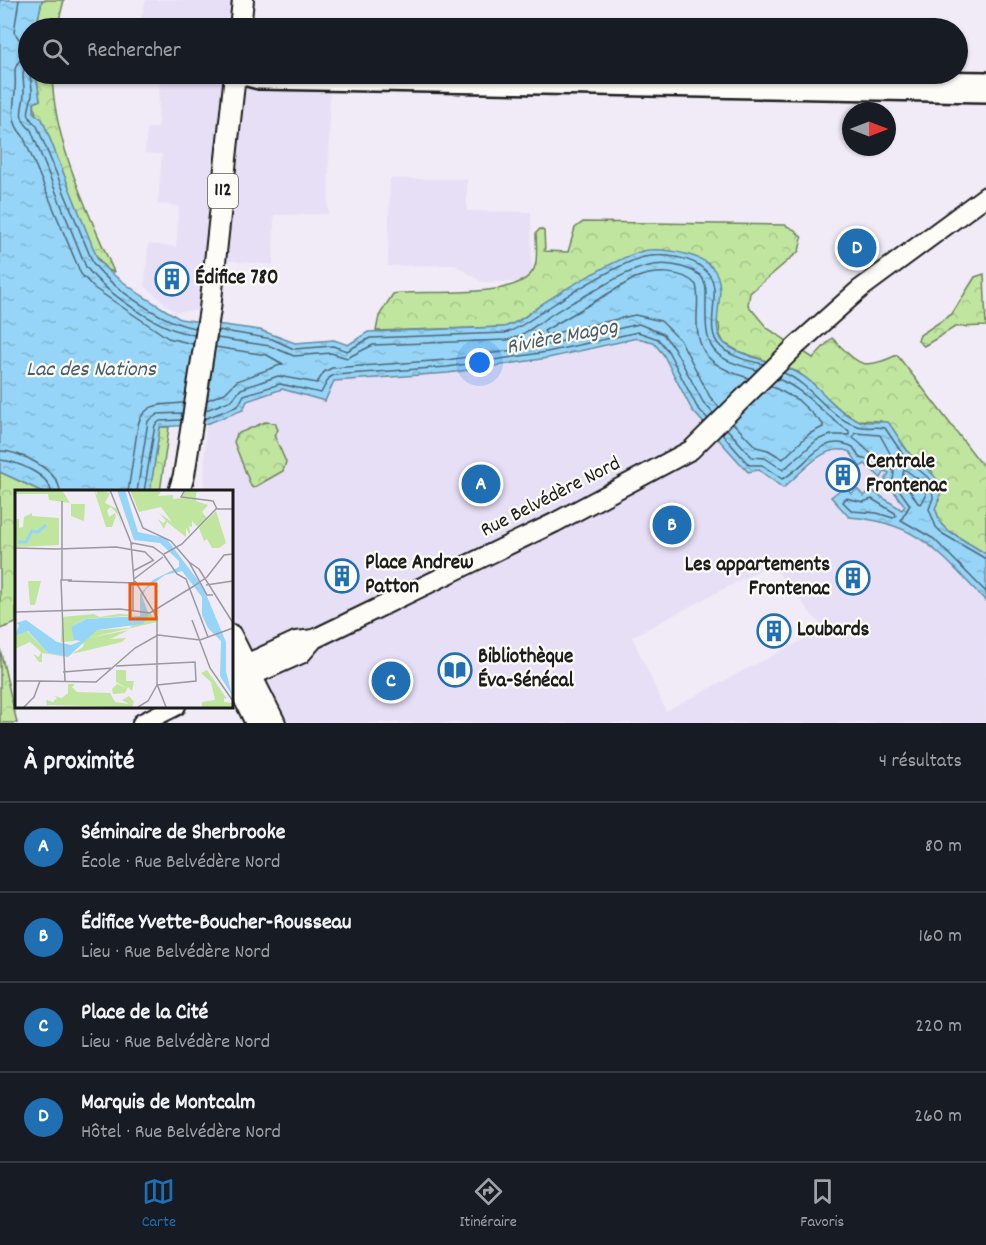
<!DOCTYPE html>
<html lang="fr">
<head>
<meta charset="utf-8">
<style>
  :root { --surface:#171b24; --page:#20242c; --text:#f1f3f6; --muted:#9ea1a6; --line:#363941; --accent:#1f6fb2 }
  body { margin:0; font-family:Dekko,sans-serif; background:var(--page); color:var(--text) }
  .compass { position:absolute; left:842px; top:102px; width:54px; height:54px; border-radius:50%; background:var(--surface); box-shadow:0 2px 4px #0004; rotate:90deg }
  .you { position:absolute; left:480px; top:363px; width:21px; height:21px; margin:-15px; border:4px solid #fff; border-radius:50%; background:#1a73e8; box-shadow:0 0 0 9px #1a73e833 }
  .badge { display:grid; place-items:center; width:39px; height:39px; border-radius:50%; background:var(--accent); color:#fff; font-size:20px; font-weight:700 }
  .pin { position:absolute; translate:-50% -50%; border:3px solid #fff; box-shadow:0 2px 6px #0006 }
  .list { margin:0; padding:0; list-style:none }
  h2 { display:flex; justify-content:space-between; align-items:center; height:78px; margin:0; padding:0 24px; font-size:26px }
  h2 small { font-size:20px; font-weight:400; color:var(--muted) }
  .list li { display:grid; grid-template-columns:39px 1fr auto; gap:18px; align-items:center; box-sizing:border-box; height:90px; padding:0 24px; border-top:2px solid var(--line) }
  .list b { display:block; font-size:22px; white-space:nowrap }
  .list p { margin:0; font-size:20px; white-space:nowrap; color:var(--muted) }
  .list em { font-size:20px; font-style:normal; color:var(--muted) }
  .icon { flex:none; width:33px; height:33px; fill:none; stroke:currentColor; stroke-width:2; stroke-linecap:round; stroke-linejoin:round }
  .map { position:relative; flex:none; width:986px; height:723px; overflow:hidden }
  .search { position:absolute; background:var(--surface); box-shadow:0 2px 4px #0004; left:18px; right:18px; top:18px; height:66px; display:flex; align-items:center; gap:15px; box-sizing:border-box; padding:0 21px; border-radius:33px; color:var(--muted); font-size:22px }
  .sheet { height:438px; background:var(--surface) }
  nav { display:flex; justify-content:space-around; align-items:center; box-sizing:border-box; height:84px; border-top:2px solid var(--line); background:var(--surface); font-size:16px; color:var(--muted) }
  nav a { display:grid; justify-items:center; gap:3px }
  nav .on { color:var(--accent) }
  .map>svg:first-child { display:block }
  .built { fill:#e7dff6; fill-rule:evenodd }
  .forest { fill:url(#forest-crowns); stroke:#6e805e; stroke-width:1.5 }
  .water { fill:url(#water-ripples); stroke:#658b9f; stroke-width:1.5 }
  .lines { fill:none; stroke-linecap:round; stroke-linejoin:round }
  .shore { stroke:#4d6674; stroke-width:1.5 }
  .tertiary-casing { stroke:#1c1c1c; stroke-width:20 }
  .secondary-casing { stroke:#1c1c1c; stroke-width:22 }
  .primary-casing { stroke:#1c1c1c; stroke-width:24 }
  .tertiary { stroke:#fdfcf7; stroke-width:15 }
  .secondary { stroke:#fdfcf7; stroke-width:18 }
  .primary { stroke:#fdfcf7; stroke-width:20 }
  .labels { text-anchor:middle; dominant-baseline:central; stroke-width:4.5; stroke-linejoin:round; paint-order:stroke }
  .shield { fill:#fdfcf7; stroke:#605f5e; stroke-width:1.5 }
  .shield-label { font-size:20px; font-weight:bold; fill:#1c1c1c }
  .poi-label { font-size:21px; font-weight:bold; fill:#1c1c1c; stroke:#fdfcf7; text-anchor:start }
  .street-label { font-size:21px; fill:#1c1c1c; stroke:#fdfcf7 }
  .water-label { font-size:22px; font-style:italic; fill:#475d69; stroke:#fdfcf7 }
  .inset-river { fill:none; stroke:#96d5f7; stroke-width:3 }
  .inset-road { fill:none; stroke:#9b989f; stroke-width:1.5 }
  .view { fill:#e8590c; fill-opacity:0.15; stroke:#e8590c; stroke-width:3 }
  .inset-edge { fill:none; stroke:#1c1c1c; stroke-width:3 }
</style>
</head>
<body>
<div class="map">
<svg width="986" height="723" viewBox="0 0 986 723">
  <defs>
    <pattern id="forest-crowns" width="20" height="18" patternUnits="userSpaceOnUse" patternTransform="scale(1.5)"><rect width="20" height="18" fill="#c0e59f"/><path d="M2 6a3 3 0 1 1 6 0M12 15a3 3 0 1 1 6 0" fill="none" stroke="#a4c488"/></pattern>
    <pattern id="water-ripples" width="26" height="14" patternUnits="userSpaceOnUse" patternTransform="scale(1.5)"><rect width="26" height="14" fill="#96d5f7"/><path d="M2 4q2-2 4 0t4 0M15 11q2-2 4 0t4 0" fill="none" stroke="#81b6d3"/></pattern>
  </defs>
  <rect width="100%" height="100%" fill="#f0ebf6"/>
  <filter id="ink" filterUnits="userSpaceOnUse"><feTurbulence type="fractalNoise" baseFrequency=".0167" numOctaves="2"/><feDisplacementMap in="SourceGraphic" scale="12" xChannelSelector="R" yChannelSelector="G"/><feConvolveMatrix kernelMatrix="1 2 1 2 8 2 1 2 1" color-interpolation-filters="sRGB"/></filter>
  <g filter="url(#ink)">
    <path class="built" d="M146 0H243L240 28H139Z
      M136 74H235L330 79 328 214 274 215 273 265 216 259 210 309 175 312 145 286 148 244 176 247 179 206 158 204 162 154 145 153 147 128H158L160 76Z
      M390 179H467V211L531 212 532 282H482L455 265 388 266Z
      M637 338 653 342 759 470 784 488 818 460 823 452 834 448 851 453 861 467 864 464 881 478 885 471 889 473 885 480 905 506 902 510 871 491 849 517 876 519 905 529 930 544 986 601V723H267L231 630V492H204L206 424 243 410 246 401 282 389 302 393 334 381 448 373 548 358ZM771 564 824 629 666 711 632 637Z"/>
    <path class="forest" d="M42 0H64L57 28H36Z
      M36 74H52C54 144 87 209 114 272L107 270 95 254 42 119 36 116 34 103 40 100Z
      M583 222 785 225 795 230 802 238 799 251 750 293 748 305 767 328 813 358 832 338C859 364 861 372 897 355L986 470V554L947 530 941 524 935 508 939 500 932 471 911 456 892 428 881 421 857 420 842 411 798 372 738 351 724 343 720 335 719 324 644 251C610 263 574 284 544 303 530 312 519 323 504 327L376 331 379 316 393 294C423 289 525 302 535 266 538 257 536 243 536 233L540 229 544 231 545 251 568 252 575 228Z
      M984 274 986 326 955 327 924 346 918 341 920 335 952 314 975 277Z
      M265 422 275 423 278 430 274 435 286 462 283 471 253 488 251 486 234 442 237 434Z
      M160 427H169L160 492H150Z
      M0 472 43 492H16V623L0 629Z
      M0 649 17 723H0Z"/>
    <path class="water" d="M0 0H42L36 28H28V74H36L40 100 34 103V113L42 119 98 260 107 270 141 295 180 319 260 330 295 343 334 340 348 345 368 332 504 327C519 323 530 313 542 304 563 290 621 256 643 251 658 248 674 251 689 255 746 270 702 320 724 343 738 356 777 362 796 372 819 383 832 409 856 420 867 424 877 421 888 422 896 432 901 444 910 454 926 471 951 478 935 508L941 524 947 530 986 554V601C940 554 919 522 849 517L831 497 845 486 851 494 857 489 864 496 871 490 902 510 905 506 885 480 889 473 885 471 881 478 865 464 860 467 850 452C825 441 803 472 783 488L759 470 748 472 692 410 663 354 653 342 637 338 548 358 448 373 334 381 325 401 282 389 247 401 243 410 206 424 160 427 150 492H43L0 472Z"/>
    <g class="lines">
      <path class="shore" d="M19 0 14 32 28 51C9 71 17 67 15 90 14 109 9 120 23 136L81 274 94 288 168 338 193 344
        M28 63C20 72 24 79 24 90 25 108 14 114 31 130L86 267C107 294 161 331 195 335
        M30 74C30 80 33 88 32 94 31 108 22 113 37 126L93 263C112 288 164 324 196 328
        M218 330 272 339 294 349 333 346 347 351 370 338 505 333C522 328 533 317 548 308 569 294 622 262 644 257 662 253 692 257 705 270 727 289 700 328 721 347 731 357 749 361 763 364
        M217 338 270 346 294 356 331 353 347 358 373 345 507 340C524 336 536 325 551 315 564 306 578 300 592 292 627 272 660 251 700 275 707 283 706 291 706 301 705 349 709 358 757 370
        M784 373C812 385 828 417 857 426 866 429 876 426 885 428L906 459 931 480 933 498 929 509 936 527 943 534 986 559
        M207 400 225 393 237 381 283 364 267 355 215 347
        M719 407 710 397 681 341 661 321 635 315 547 335 544 331 635 278C653 271 682 269 696 285 699 295 697 307 697 318 696 356 714 368 749 378
        M206 410 232 400 241 389 278 376 317 383 324 372 332 368 447 360 546 345 639 324 663 334 674 348 703 402 713 413
        M204 419 238 406 244 395 280 384 321 393 329 378 334 375 447 367 547 352 638 332 658 339 668 351 697 407 708 419
        M733 423 756 447 768 450 783 459 809 434 823 427V424L798 400 771 386
        M727 429 752 457 765 458 783 470 817 440 831 435H849V431C823 415 806 390 778 379
        M855 433 880 435 892 457C870 461 868 448 853 438Z
        M722 434 749 465H762L782 479C808 467 820 431 853 447L860 458 868 460 877 468 890 466 894 472 893 481 910 505 901 520 934 539 986 592
        M0 451C20 451 59 470 60 492
        M0 460C16 461 50 475 51 492
        M904 469 924 483 926 496 921 504 918 503 902 479Z
        M128 492 138 425C144 401 164 405 184 403
        M137 492 148 421 158 414 182 413
        M144 492 155 425 160 421 181 420
        M846 498 863 502 872 499 895 513 896 516 893 518 877 513 852 511 843 502Z"/>
      <g class="tertiary-casing">
        <path id="tertiary" d="M568 74 986 80
          M235 75 259 81 986 94"/>
      </g>
      <g class="secondary-casing">
        <path id="secondary" d="M233 670 296 641 314 639
          M238 682 301 654 314 639 554 523 691 450 796 346 860 289 986 196
          M142 723 176 706"/>
      </g>
      <g class="primary-casing">
        <path id="primary" d="M240 28 243 0
          M179 492 184 475 210 309 235 74
          M231 635 275 723
          M231 671 256 723"/>
      </g>
      <use href="#tertiary" class="tertiary"/>
      <use href="#secondary" class="secondary"/>
      <use href="#primary" class="primary"/>
    </g>
  </g>
  <defs>
    <g id="building-ring" transform="scale(1.725)"><circle r="9.5" fill="#fdfcf7" stroke="#1f6fb2" stroke-width="1.5"/><path d="M-4-6H4V6H1V3H-1V6H-4ZM-2.5-4.3h1.7v1.8h-1.7ZM.8-4.3h1.7v1.8H.8ZM-2.5-1h1.7V.8h-1.7ZM.8-1h1.7V.8H.8Z" fill="#1f6fb2"/></g>
    <g id="library-ring" transform="scale(1.725)"><circle r="9.5" fill="#fdfcf7" stroke="#1f6fb2" stroke-width="1.5"/><path d="M-6-4Q-3-5.5-.7-3.5V5Q-3 3-6 4ZM6-4Q3-5.5 .7-3.5V5Q3 3 6 4Z" fill="#1f6fb2"/></g>
  </defs>
  <g fill-rule="evenodd">
    <use href="#building-ring" x="172" y="279"/>
    <use href="#building-ring" x="843" y="475"/>
    <use href="#building-ring" x="342" y="576"/>
    <use href="#building-ring" x="853" y="578"/>
    <use href="#building-ring" x="774" y="631"/>
    <use href="#library-ring" x="455" y="670"/>
  </g>
  <g class="labels">
    <rect class="shield" x="208" y="174" width="30" height="34" rx="4.5"/>
    <g class="shield-label">
      <text x="223" y="191">112</text>
    </g>
    <g class="poi-label">
      <text x="195" y="279">Édifice 780</text>
      <text x="866" y="463">Centrale<tspan x="866" dy="24">Frontenac</tspan></text>
      <text x="365" y="564">Place Andrew<tspan x="365" dy="24">Patton</tspan></text>
      <text x="830" y="566" text-anchor="end">Les appartements<tspan x="830" dy="24">Frontenac</tspan></text>
      <text x="797" y="631">Loubards</text>
      <text x="478" y="658">Bibliothèque<tspan x="478" dy="24">Éva-Sénécal</tspan></text>
    </g>
    <g class="street-label">
      <text transform="translate(551 498) rotate(-27)">Rue Belvédère Nord</text>
    </g>
    <g class="water-label">
      <text transform="translate(562 338) rotate(-11)">Rivière Magog</text>
      <text x="91" y="370">Lac des Nations</text>
    </g>
  </g>
  <g transform="translate(15 490)">
    <rect width="218" height="218" fill="#f0ebf6"/>
    <path d="M17 23V26L44 28V55L0 57V29H4V38L8 37 9 27Z" fill="#c0e59f"/>
    <path d="M0 0H47L55 13 34 10 33 4H0ZM79 0H80L81 5 83 0 95 3 90 13 102 19 108 41 103 25 96 17 92 20 94 27 100 23 101 26 97 37H91ZM115 0H147L143 6 158 5V9L167 8 170 0H187L181 3V11L193 15 187 22 192 28 183 37 177 31V37L172 36 174 37 175 41V45L171 38V47L152 32 149 39 143 29 148 33 151 31 144 23 157 32 146 17 124 22ZM56 14H70L69 31 56 26ZM201 21 211 53 204 58H197L192 49 189 51 184 38ZM13 91H26L20 115H15ZM135 123 142 132 73 148 114 140 95 149 111 148 107 152 57 164 68 157 70 147 82 140 114 138ZM79 124 84 127 104 124 125 125 70 129 56 137 60 151 46 152 47 127ZM12 141 33 163 51 167 27 163V172H24L18 164 24 167 26 162 15 152 0 159V146ZM101 180H111V191H119L117 201 113 197 110 203 98 204 97 199 102 194 112 198 101 192ZM192 180 212 209 209 208V212L217 213V217H187V212L200 210 196 192 186 183ZM53 194H60L57 197 62 202 95 203 100 212 114 214 107 210 114 206 119 212 117 217 32 215 31 210 38 212 42 208 39 206 47 208 53 203Z" fill="#c0e59f"/>
    <path d="M102 0H110L123 42 151 48 188 97 211 152V181L217 205 205 186 206 151 193 138 187 125V107L167 81 150 85 131 99 127 106 134 125 128 134 82 140 53 167 33 163 13 141 0 146 4 135 1 133 11 130 42 152 56 155 66 151 59 150 56 137 71 129 125 126V104L138 90 164 77V71L145 53 119 50Z" fill="#96d5f7"/>
    <path class="inset-river" d="M3 52H11L17 41 23 42 31 35"/>
    <path class="inset-road" d="M95 0 117 55M113 0 128 38 156 51 174 72 192 105H198M170 0 166 7 198 11 202 19M116 53 119 92M117 53 138 57 149 65M0 58 42 59M42 59 101 57 130 62 138 70M47 61V11M148 64 162 84 171 89 193 147M149 64 167 54 201 19H218M174 72 184 79 218 133M118 81 139 70M119 89 148 67M47 90V60M53 91 122 93M120 91 142 127V146M191 95 218 91M176 98 192 87 209 65 218 64M118 121V92M0 122 105 119 135 123 179 96M177 130 195 178 218 211M142 146V194L151 217M101 176 180 172 181 191 142 195M48 182 98 178M0 191H25M25 191 81 192 120 158 143 145 185 150 218 138M50 192 46 90H57M9 217 19 207 25 191M123 217 133 211 142 195"/>
    <path class="view" d="M115 94H141V129H115Z"/>
    <rect width="218" height="218" class="inset-edge"/>
  </g>
</svg>
<svg class="compass" viewBox="-18 -18 36 36"><path d="M0-13l5 13h-10z" fill="#e53935"/><path d="M0 13l5-13h-10z" fill="#9ea1a6"/></svg>
<div class="you"></div>
<div class="pin badge" style="left:481px;top:484px">A</div>
<div class="pin badge" style="left:672px;top:525px">B</div>
<div class="pin badge" style="left:391px;top:681px">C</div>
<div class="pin badge" style="left:857px;top:248px">D</div>
<div class="search"><svg class="icon" aria-label="search" viewBox="0 0 24 24"><circle cx="10" cy="10" r="6"/><path d="M15 15l6 6"/></svg>Rechercher</div>
</div>
<section class="sheet">
<h2>À proximité<small>4 résultats</small></h2>
<ul class="list">
<li><span class="badge">A</span><div><b>Séminaire de Sherbrooke</b><p>École · Rue Belvédère Nord</p></div><em>80 m</em></li>
<li><span class="badge">B</span><div><b>Édifice Yvette-Boucher-Rousseau</b><p>Lieu · Rue Belvédère Nord</p></div><em>160 m</em></li>
<li><span class="badge">C</span><div><b>Place de la Cité</b><p>Lieu · Rue Belvédère Nord</p></div><em>220 m</em></li>
<li><span class="badge">D</span><div><b>Marquis de Montcalm</b><p>Hôtel · Rue Belvédère Nord</p></div><em>260 m</em></li>
</ul>
</section>
<nav>
<a class="on"><svg class="icon" aria-label="map" viewBox="0 0 24 24"><path d="M3 6l6-2 6 2 6-2v14l-6 2-6-2-6 2zM9 4v14M15 6v14"/></svg>Carte</a>
<a><svg class="icon" aria-label="directions" viewBox="0 0 24 24"><path d="M12 3l9 9-9 9-9-9zM9 14v-3h6M13 9l2 2-2 2"/></svg>Itinéraire</a>
<a><svg class="icon" aria-label="saved" viewBox="0 0 24 24"><path d="M7 4h10v16l-5-4-5 4z"/></svg>Favoris</a>
</nav>
</body>
</html>
